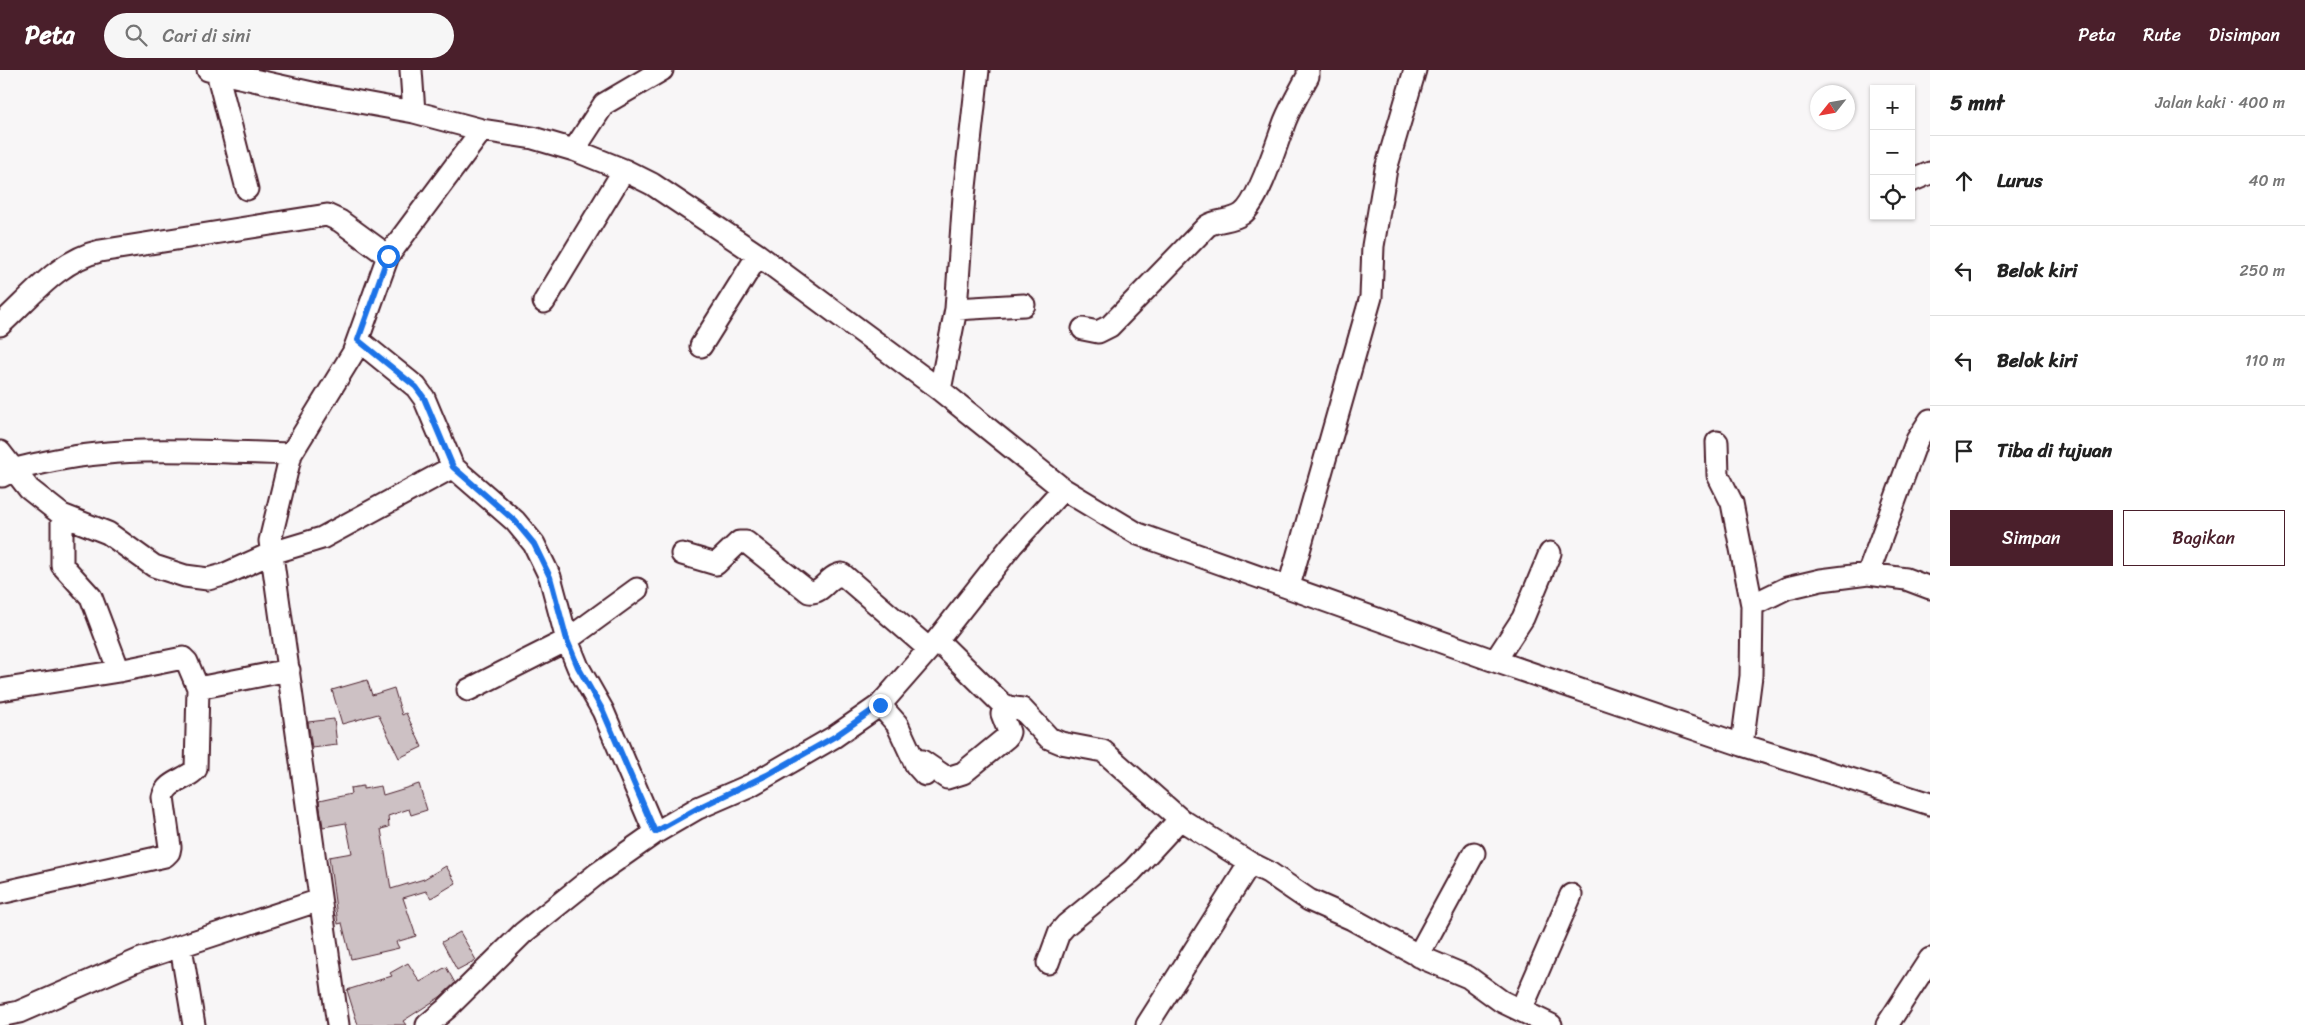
<!DOCTYPE html>
<html lang="id">
<head>
<meta charset="utf-8">
<style>
  :root { --surface:#fff; --page:#f6f6f6; --text:#222; --muted:#767676; --line:#e0e0e0; --accent:#4a1f2b }
  body { margin:0; font-family:Sriracha,sans-serif; background:var(--page); color:var(--text) }
  .controls { position:absolute; right:15px; top:15px; display:grid; overflow:hidden; border-radius:0px; box-shadow:0 1px 4px #0004 }
  .controls button { width:45px; height:45px; display:grid; place-items:center; padding:0; border:0; border-bottom:1px solid var(--line); background:var(--surface); color:var(--text); font:25px sans-serif }
  .compass { position:absolute; left:1810px; top:15px; width:45px; height:45px; border-radius:50%; background:var(--surface); box-shadow:0 1px 4px #0004; rotate:239deg }
  .stop { position:absolute; width:15px; height:15px; margin:-11px; border:4px solid #1a73e8; border-radius:50%; background:#fff }
  .stop.end { background:#1a73e8; border-color:#fff; box-shadow:0 1px 5px #0008 }
  .list { margin:0; padding:0; list-style:none }
  h2 { display:flex; justify-content:space-between; align-items:center; height:65px; margin:0; padding:0 20px; font-size:21px }
  h2 small { font-size:16px; font-weight:400; color:var(--muted) }
  .list li { display:grid; grid-template-columns:32px 1fr auto; gap:15px; align-items:center; box-sizing:border-box; height:90px; padding:0 20px; border-top:1px solid var(--line) }
  .list b { display:block; font-size:19px; white-space:nowrap }
  .list em { font-size:16px; font-style:normal; color:var(--muted) }
  .actions { display:flex; gap:10px; padding:15px 20px }
  .actions a { flex:1; padding:11px 0; border:1px solid var(--accent); border-radius:0px; text-align:center; font-size:18px; color:var(--accent) }
  .actions .main { background:var(--accent); color:#fff }
  .icon { flex:none; width:28px; height:28px; fill:none; stroke:currentColor; stroke-width:2; stroke-linecap:round; stroke-linejoin:round }
  .map { position:relative; flex:none; width:1930px; height:955px; overflow:hidden }
  header { display:flex; align-items:center; gap:30px; box-sizing:border-box; height:70px; padding:0 25px; background:var(--accent); color:#fff }
  header strong { font-size:24px }
  nav { display:flex; gap:28px; margin-inline-start:auto; font-size:18px }
  .search { width:350px; height:45px; background:var(--page); display:flex; align-items:center; gap:12px; box-sizing:border-box; padding:0 18px; border-radius:28px; color:var(--muted); font-size:19px }
  main { display:flex }
  aside { flex:1; background:var(--surface) }
  .map>svg:first-child { display:block }
  .building { fill:#cdc1c4; stroke:#4a1f2b }
  .lines { fill:none; stroke-linecap:round; stroke-linejoin:round }
  .minor-casing { stroke:#4a1f2b; stroke-width:25 }
  .minor { stroke:#fff; stroke-width:21 }
  .route { stroke:#1a73e8; stroke-width:6 }
</style>
</head>
<body>
<header>
<strong>Peta</strong>
<div class="search"><svg class="icon" aria-label="search" viewBox="0 0 24 24"><circle cx="10" cy="10" r="6"/><path d="M15 15l6 6"/></svg>Cari di sini</div>
<nav><a>Peta</a><a>Rute</a><a>Disimpan</a></nav>
</header>
<main>
<div class="map">
<svg width="1930" height="955" viewBox="0 0 1930 955">
  <rect width="100%" height="100%" fill="#f8f6f7"/>
  <filter id="ink" filterUnits="userSpaceOnUse"><feTurbulence type="fractalNoise" baseFrequency=".02" numOctaves="2"/><feDisplacementMap in="SourceGraphic" scale="10" xChannelSelector="R" yChannelSelector="G"/><feConvolveMatrix kernelMatrix="1 2 1 2 8 2 1 2 1" color-interpolation-filters="sRGB"/></filter>
  <g filter="url(#ink)">
    <path class="building" d="M367 610 372 625 394 618 402 645 406 643 422 677 399 688 378 644 342 654 332 620Z
      M334 649 337 675 312 678 308 652Z
      M419 714 427 740 411 745 409 739 388 746 389 757 381 759 391 819 424 809 446 796 456 813 431 828 426 821 403 828 416 866 396 872 399 878 351 889 342 853 338 854 329 787 352 783 346 753 323 757 319 731 351 724 350 718 363 716V719L381 716 383 725Z
      M460 862 476 890 457 900 442 872Z
      M408 893 420 912 446 897 455 913 440 927 403 951 406 955H358L347 920 392 906 390 903Z"/>
    <g class="lines">
      <g class="minor-casing">
        <path id="minor" d="M208 0 321 25 414 42 482 60 533 68 574 80 624 100 652 114 758 185 940 320 1063 419 1138 464 1495 591 1742 675 1930 734
          M411 0 414 42
          M217 2 247 119
          M574 80 604 34 662 0
          M1911 111 1930 103
          M544 232 624 100
          M956 239 1024 235
          M0 255C30 228 59 190 100 181L327 145 340 151 388 186
          M1083 259 1098 262 1110 256 1207 156C1218 149 1231 152 1242 144 1259 132 1277 72 1285 51 1291 36 1300 21 1308 6V0
          M358 270 416 317 424 328 453 397 515 451 534 474 550 507 567 570 578 597 603 641 655 763
          M701 276 758 185
          M940 320 956 239 964 126 978 0
          M1717 372 1718 405 1732 433 1752 535
          M0 382 29 419 62 445 108 463 154 496 185 506 208 509 223 505 272 483 322 468 453 397
          M2 406C15 398 28 396 42 393 122 374 209 382 291 384
          M62 445V495L91 527 119 601
          M682 484 716 494 739 472H746L809 522C823 524 827 506 842 504L929 579
          M1868 504 1917 370 1930 350
          M1289 516 1371 227 1373 176 1386 99 1415 0
          M937 570 1001 633 1007 637 1022 639 1049 668 1061 673 1103 681 1180 749 1132 801 1066 855 1059 863 1048 893
          M1495 591 1523 548 1550 483
          M0 620 119 601 183 588 187 592 198 618
          M468 620 567 570 637 519
          M880 635 897 654 916 695 925 705
          M1742 675 1751 606 1752 535 1787 518 1821 510 1868 504 1906 509 1930 518
          M916 695 922 691 947 708 963 703 1007 667 1009 662 1002 644 1005 635
          M1180 749 1250 793 1268 802 1309 830 1352 849 1425 889 1468 907 1501 931 1551 955
          M0 823 165 786 169 782 170 777 163 727C166 711 187 710 196 699L198 618 289 600
          M181 877 194 955
          M1418 886 1474 783
          M1521 940 1571 825
          M0 946 19 942 141 889 320 830
          M338 955 270 471 291 384 353 283 388 186 482 60
          M427 955 446 939 523 863 598 803 655 763 698 738 751 715 834 667 880 635 937 570 1012 475 1063 419
          M1147 955 1250 793
          M1887 955 1930 889"/>
      </g>
      <use href="#minor" class="minor"/>
    </g>
  </g>
  <g class="lines" filter="url(#ink)">
    <path class="route" d="M388 186 358 270 416 317 424 328 453 397 515 451 534 474 550 507 567 570 578 597 603 641 655 762 698 738 767 705 834 667 880 635"/>
  </g>
</svg>
<div class="controls">
<button>+</button>
<button>−</button>
<button><svg class="icon" aria-label="locate" viewBox="0 0 24 24"><circle cx="12" cy="12" r="6"/><path d="M12 2v4M12 18v4M2 12h4M18 12h4"/></svg></button>
</div>
<svg class="compass" viewBox="-18 -18 36 36"><path d="M0-13l5 13h-10z" fill="#e53935"/><path d="M0 13l5-13h-10z" fill="#767676"/></svg>
<div class="stop" style="left:388px;top:186px"></div>
<div class="stop end" style="left:880px;top:635px"></div>
</div>
<aside>
<h2>5 mnt<small>Jalan kaki · 400 m</small></h2>
<ul class="list">
<li><svg class="icon" aria-label="ahead" viewBox="0 0 24 24"><path d="M12 20V5M6 11l6-6 6 6"/></svg><div><b>Lurus</b></div><em>40 m</em></li>
<li><svg class="icon" aria-label="left" viewBox="0 0 24 24"><path d="M17 20v-9H6M10 6l-5 5 5 5"/></svg><div><b>Belok kiri</b></div><em>250 m</em></li>
<li><svg class="icon" aria-label="left" viewBox="0 0 24 24"><path d="M17 20v-9H6M10 6l-5 5 5 5"/></svg><div><b>Belok kiri</b></div><em>110 m</em></li>
<li><svg class="icon" aria-label="arrive" viewBox="0 0 24 24"><path d="M6 21V4h12l-3 4 3 4H6"/></svg><div><b>Tiba di tujuan</b></div></li>
</ul>
<div class="actions"><a class="main">Simpan</a><a>Bagikan</a></div>
</aside>
</main>
</body>
</html>
